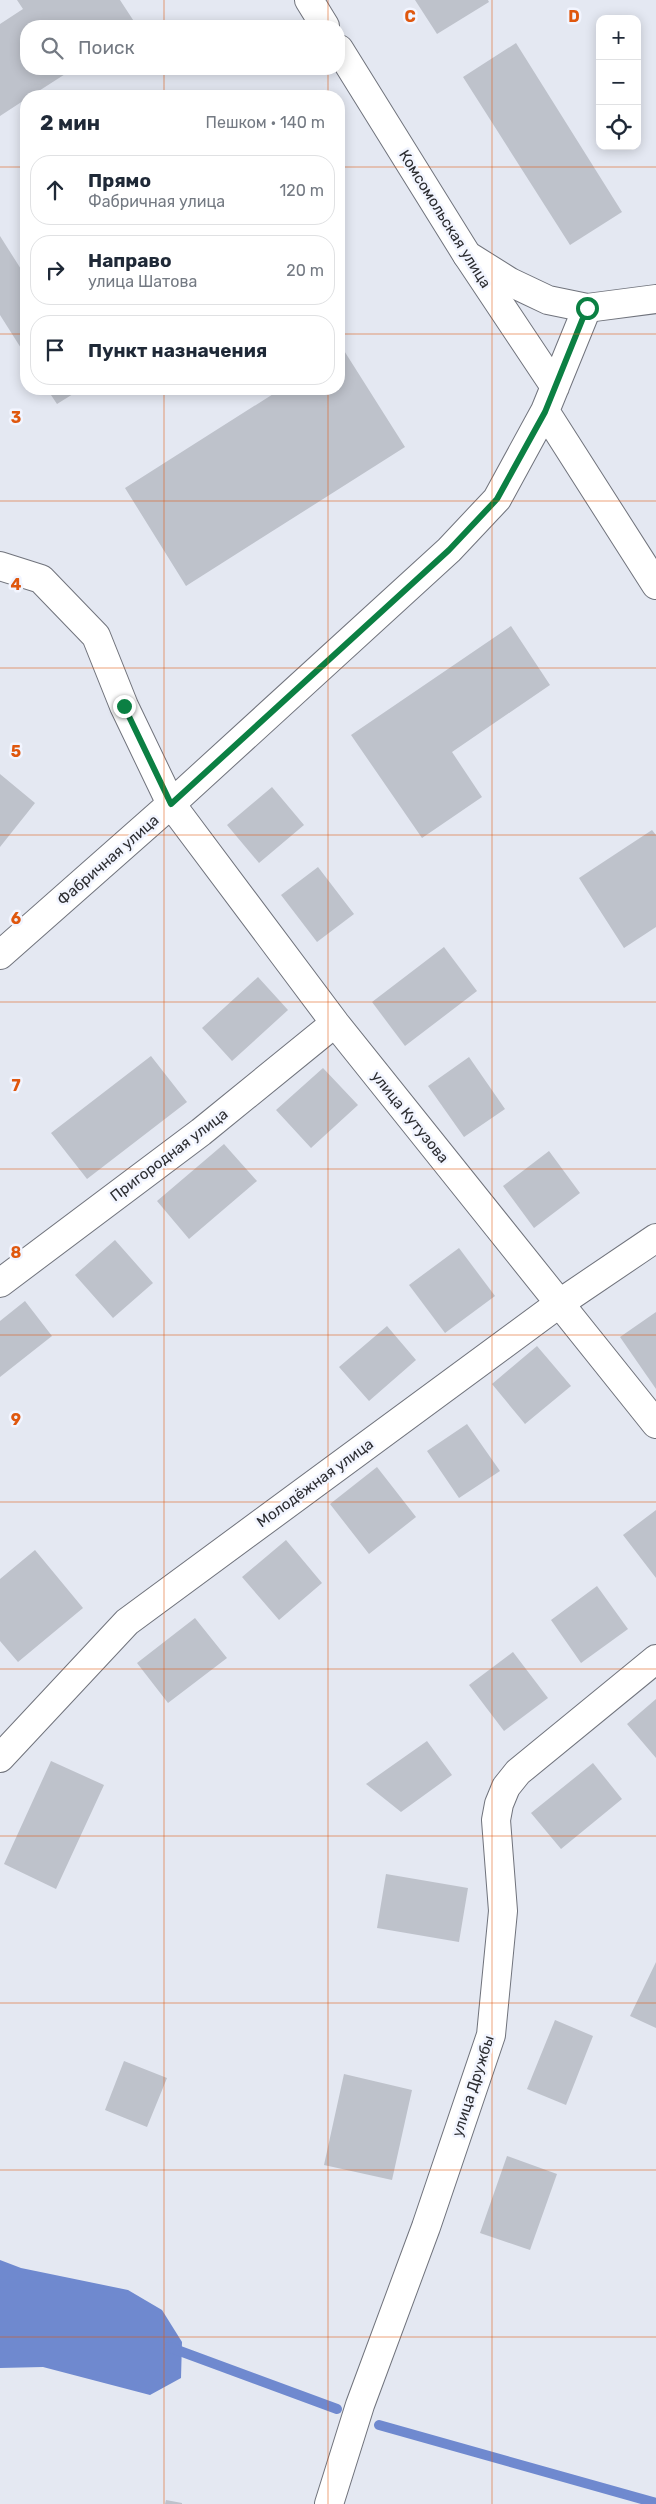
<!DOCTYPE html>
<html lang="ru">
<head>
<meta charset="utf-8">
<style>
  :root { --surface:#fff; --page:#f6f6f7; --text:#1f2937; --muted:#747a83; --line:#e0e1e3 }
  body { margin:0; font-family:Rubik,sans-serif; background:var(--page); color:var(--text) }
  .controls { position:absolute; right:15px; top:15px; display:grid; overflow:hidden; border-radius:10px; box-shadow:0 2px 12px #0003 }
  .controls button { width:45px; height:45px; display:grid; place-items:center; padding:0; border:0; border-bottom:1px solid var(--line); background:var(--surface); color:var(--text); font:25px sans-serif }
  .stop { position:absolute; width:15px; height:15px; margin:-11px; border:4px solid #0b8043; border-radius:50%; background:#fff }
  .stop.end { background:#0b8043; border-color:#fff; box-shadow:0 1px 5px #0008 }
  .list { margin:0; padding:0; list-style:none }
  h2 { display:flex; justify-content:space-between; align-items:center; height:65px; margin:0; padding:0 20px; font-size:21px }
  h2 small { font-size:16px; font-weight:400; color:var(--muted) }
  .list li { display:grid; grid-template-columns:32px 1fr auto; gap:15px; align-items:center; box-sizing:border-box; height:70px; margin:0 10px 10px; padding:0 10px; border:1px solid var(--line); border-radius:20px }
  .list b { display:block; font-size:19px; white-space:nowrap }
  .list p { margin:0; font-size:16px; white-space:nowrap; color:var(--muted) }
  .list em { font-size:16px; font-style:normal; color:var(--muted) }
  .icon { flex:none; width:28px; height:28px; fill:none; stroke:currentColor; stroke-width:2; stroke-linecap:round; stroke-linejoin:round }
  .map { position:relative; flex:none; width:656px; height:2504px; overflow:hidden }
  .search { position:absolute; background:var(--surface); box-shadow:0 2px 12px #0003; left:20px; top:20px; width:325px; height:55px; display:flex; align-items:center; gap:12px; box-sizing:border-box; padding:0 18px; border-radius:20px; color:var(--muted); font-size:19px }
  .panel { position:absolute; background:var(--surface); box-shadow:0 2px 12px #0003; left:20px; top:90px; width:325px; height:305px; border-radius:20px }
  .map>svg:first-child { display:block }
  .water { fill:#6f89cf }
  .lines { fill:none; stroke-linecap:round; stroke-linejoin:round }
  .stream { stroke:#6f89cf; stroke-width:10 }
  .building { fill:#bec2cb }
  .street-casing { stroke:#70737c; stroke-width:30 }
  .secondary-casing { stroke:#70737c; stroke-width:30 }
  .street { stroke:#fff; stroke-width:28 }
  .secondary { stroke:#fff; stroke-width:28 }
  .route { stroke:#0b8043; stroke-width:6 }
  .grid { fill:none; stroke:#df570e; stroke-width:1; stroke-opacity:0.55 }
  .labels { text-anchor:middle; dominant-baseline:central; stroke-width:5; stroke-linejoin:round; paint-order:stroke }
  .street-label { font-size:15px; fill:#2c2d31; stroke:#f2f5ff }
  .grid-label { font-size:16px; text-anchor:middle; font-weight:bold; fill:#df570e; stroke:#f2f5ff; stroke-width:5; stroke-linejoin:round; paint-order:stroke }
</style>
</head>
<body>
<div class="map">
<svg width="656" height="2504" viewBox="0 0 656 2504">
  <rect width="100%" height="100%" fill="#e4e8f2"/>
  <path class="water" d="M0 2260 21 2268 128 2290 162 2310 182 2342 181 2378 150 2395 43 2367 0 2368Z"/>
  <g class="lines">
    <path class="stream" d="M169 2347 337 2409
      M379 2425 656 2503"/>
  </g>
  <path class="building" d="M17 0H120L137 26H26V69H73L31 96H26V99L0 116V24L23 9Z
    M415 0H488L489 2 437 34Z
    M516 43 622 212 570 245 463 77Z
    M0 236 26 277V356L0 315Z
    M343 349 405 447 186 586 125 488 281 389H339V352Z
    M47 389H81L57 404Z
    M511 626 550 685 452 752 482 797 422 838 351 735Z
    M0 774 35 803 0 847Z
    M272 787 304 825 259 863 227 825Z
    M652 830 656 835V927L624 948 579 878Z
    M318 867 354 914 317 942 281 895Z
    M444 947 477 991 405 1046 372 1002Z
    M258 977 288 1010 232 1061 202 1028Z
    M151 1056 187 1102 87 1179 51 1133Z
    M469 1057 505 1109 464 1137 428 1086Z
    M323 1068 358 1105 311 1148 276 1110Z
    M224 1144 257 1181 189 1239 157 1201Z
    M549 1151 580 1193 534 1228 503 1186Z
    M115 1240 153 1283 113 1318 75 1275Z
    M459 1248 495 1296 445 1333 409 1285Z
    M25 1301 52 1336 0 1377V1321Z
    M656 1312V1389L620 1337Z
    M387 1326 416 1360 369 1401 339 1367Z
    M537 1346 571 1386 525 1424 492 1384Z
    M467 1424 500 1471 459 1498 427 1451Z
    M377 1467 416 1517 369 1554 330 1504Z
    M656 1510V1578L623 1535Z
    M286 1540 322 1583 279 1620 242 1577Z
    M35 1550 83 1608 18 1662 0 1641V1579Z
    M597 1586 628 1629 581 1663 551 1620Z
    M195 1618 227 1658 168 1703 137 1663Z
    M513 1652 548 1698 504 1731 469 1685Z
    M656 1699V1758L627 1724Z
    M427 1741 452 1775 401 1812 366 1784Z
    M51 1761 104 1785 56 1889 4 1864Z
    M593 1763 622 1799 561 1849 531 1813Z
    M386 1874 468 1888 459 1942 377 1928Z
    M656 1962V2028L630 2016Z
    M555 2020 593 2036 566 2105 527 2089Z
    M124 2061 167 2078 147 2127 105 2110Z
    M344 2074 412 2090 392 2180 324 2165Z
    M507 2156 557 2174 530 2250 480 2233Z
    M166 2500 182 2503V2504H165Z"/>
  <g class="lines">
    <g class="street-casing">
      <path id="street" d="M467 255 555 387
        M545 411 656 585
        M0 566 41 579 96 636 124 706 171 804 335 1023 656 1424
        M0 955 171 804 449 550 497 499 545 411 587 308
        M0 1283 201 1132 335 1023
        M0 1758 127 1622 560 1303 656 1238
        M329 2504 360 2405 426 2227 491 2035 503 1911 496 1820 499 1804 506 1787 518 1772 656 1659"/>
    </g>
    <g class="secondary-casing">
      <path id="secondary" d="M309 0 325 26
        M339 49 467 255 510 282 548 300 587 308 656 299"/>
    </g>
    <use href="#street" class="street"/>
    <use href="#secondary" class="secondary"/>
  </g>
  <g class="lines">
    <path class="route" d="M124 706 171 804 449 550 497 499 545 412 587 308"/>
  </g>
  <path class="grid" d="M164 0V26M328 0V26M492 0V2504M164 69V96M328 69V96M0 167H26M339 167H656M0 334H26M339 334H656M164 389V2504M328 389V2504M0 501H656M0 668H656M0 835H656M0 1002H656M0 1169H656M0 1335H656M0 1502H656M0 1669H656M0 1836H656M0 2003H656M0 2170H656M0 2337H656"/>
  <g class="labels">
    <g class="street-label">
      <text transform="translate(445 219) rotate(58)">Комсомольская улица</text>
      <text transform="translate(108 860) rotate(-41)">Фабричная улица</text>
      <text transform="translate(410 1117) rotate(51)">улица Кутузова</text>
      <text transform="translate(169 1155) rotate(-37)">Пригородная улица</text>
      <text transform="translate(315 1483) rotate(-36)">Молодёжная улица</text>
      <text transform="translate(473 2086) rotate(-72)">улица Дружбы</text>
    </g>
  </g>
  <g class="grid-label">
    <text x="410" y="22">C</text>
    <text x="574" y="22">D</text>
    <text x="16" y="423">3</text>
    <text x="16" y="590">4</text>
    <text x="16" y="757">5</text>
    <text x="16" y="924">6</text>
    <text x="16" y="1091">7</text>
    <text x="16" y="1258">8</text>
    <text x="16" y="1425">9</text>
  </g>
</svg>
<div class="controls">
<button>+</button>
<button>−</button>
<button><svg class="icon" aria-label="locate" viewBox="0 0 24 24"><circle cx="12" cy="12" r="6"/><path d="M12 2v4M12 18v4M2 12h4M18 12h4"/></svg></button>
</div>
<div class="stop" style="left:587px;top:308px"></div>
<div class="stop end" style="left:124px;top:706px"></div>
<div class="search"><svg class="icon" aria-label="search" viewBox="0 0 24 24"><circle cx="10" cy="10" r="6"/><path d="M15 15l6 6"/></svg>Поиск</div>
<section class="panel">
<h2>2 мин<small>Пешком · 140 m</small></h2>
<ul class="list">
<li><svg class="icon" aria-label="ahead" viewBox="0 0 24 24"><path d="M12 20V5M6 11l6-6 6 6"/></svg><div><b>Прямо</b><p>Фабричная улица</p></div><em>120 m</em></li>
<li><svg class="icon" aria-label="right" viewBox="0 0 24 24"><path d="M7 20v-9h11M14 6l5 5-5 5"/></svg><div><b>Направо</b><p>улица Шатова</p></div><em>20 m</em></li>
<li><svg class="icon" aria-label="arrive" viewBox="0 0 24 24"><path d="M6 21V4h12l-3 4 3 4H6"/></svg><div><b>Пункт назначения</b></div></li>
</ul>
</section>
</div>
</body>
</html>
